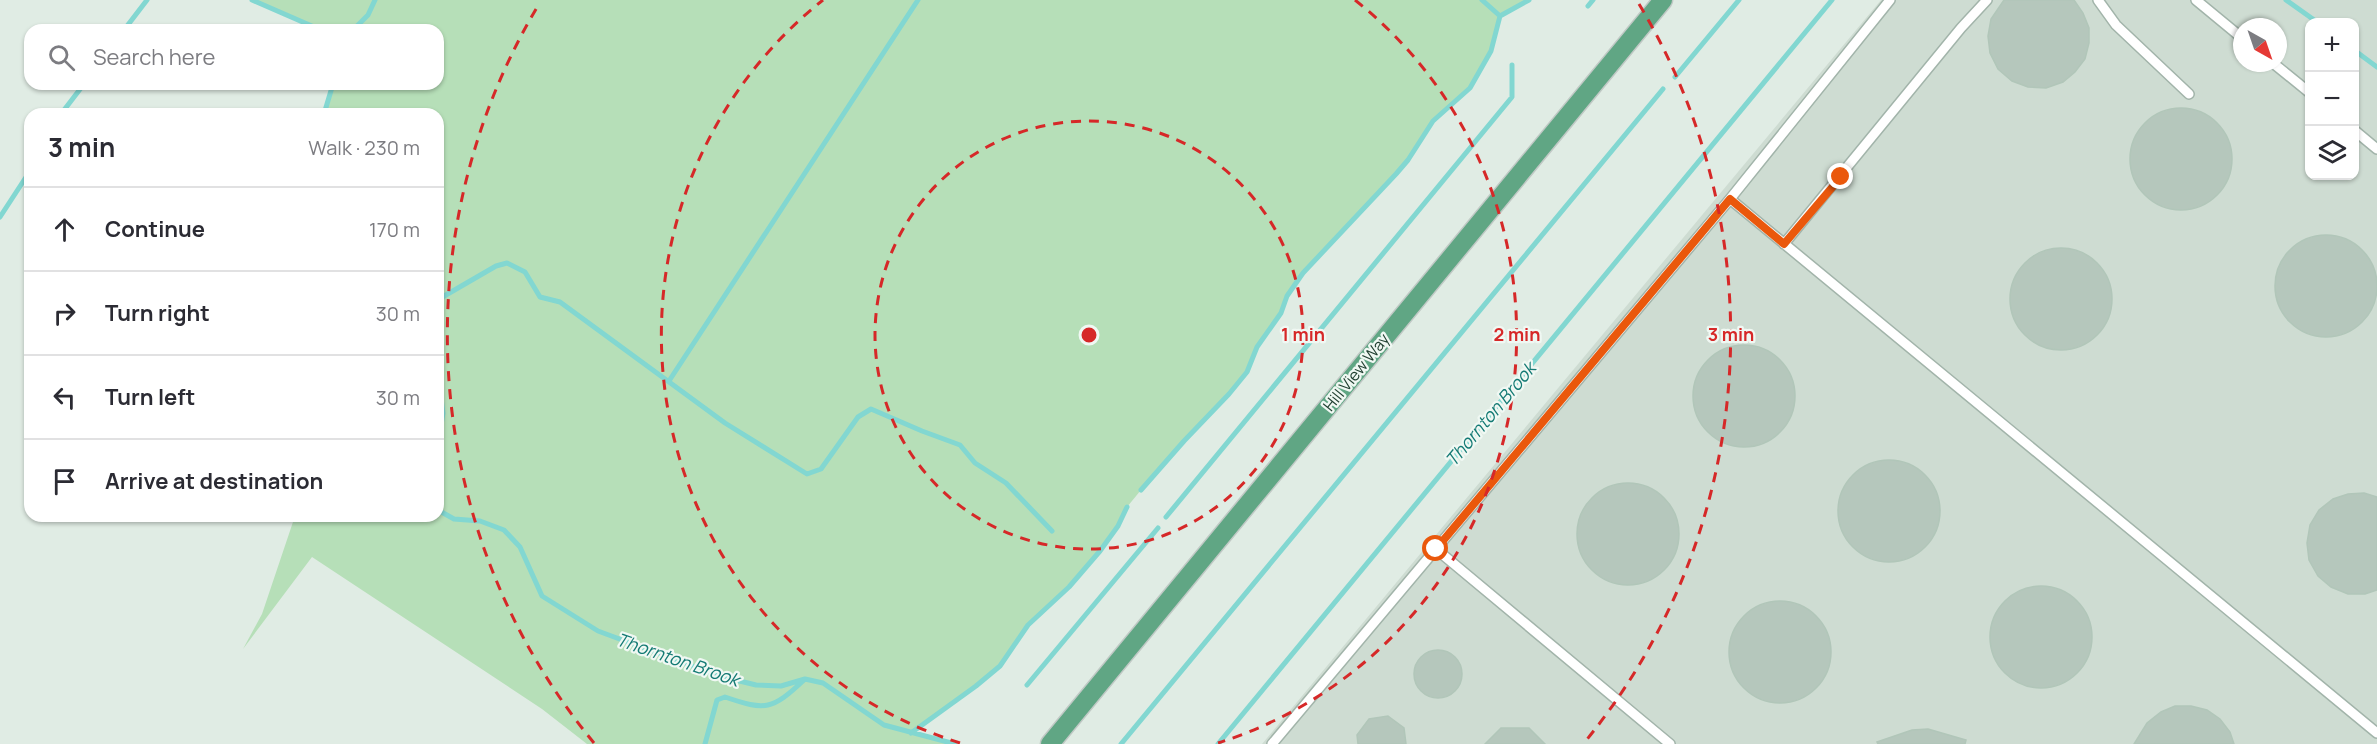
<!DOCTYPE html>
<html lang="en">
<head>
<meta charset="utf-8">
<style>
  :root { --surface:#fff; --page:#f2f2f3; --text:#2b2b33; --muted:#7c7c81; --line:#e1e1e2 }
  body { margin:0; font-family:Manrope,sans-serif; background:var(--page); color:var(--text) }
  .controls { position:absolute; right:18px; top:18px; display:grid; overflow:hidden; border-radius:12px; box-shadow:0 2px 4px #0004 }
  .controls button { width:54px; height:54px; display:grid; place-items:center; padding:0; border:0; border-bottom:2px solid var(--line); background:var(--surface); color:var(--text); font:30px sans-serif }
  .compass { position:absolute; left:2233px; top:18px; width:54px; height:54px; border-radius:50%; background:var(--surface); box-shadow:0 2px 4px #0004; rotate:140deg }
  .stop { position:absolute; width:18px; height:18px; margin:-14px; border:4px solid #ea580c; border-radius:50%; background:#fff }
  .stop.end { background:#ea580c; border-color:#fff; box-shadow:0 2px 6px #0008 }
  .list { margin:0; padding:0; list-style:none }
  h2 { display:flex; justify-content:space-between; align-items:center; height:78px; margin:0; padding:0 24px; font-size:26px }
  h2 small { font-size:20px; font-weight:400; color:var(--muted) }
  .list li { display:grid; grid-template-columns:39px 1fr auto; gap:18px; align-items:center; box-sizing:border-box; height:84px; padding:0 24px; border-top:2px solid var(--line) }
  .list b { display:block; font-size:22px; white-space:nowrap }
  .list em { font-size:20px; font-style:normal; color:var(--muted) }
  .icon { flex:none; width:33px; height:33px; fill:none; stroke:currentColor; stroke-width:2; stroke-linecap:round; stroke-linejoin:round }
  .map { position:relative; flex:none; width:2377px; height:744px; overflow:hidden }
  .search { position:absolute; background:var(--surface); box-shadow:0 2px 4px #0004; left:24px; top:24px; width:420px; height:66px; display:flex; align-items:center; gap:15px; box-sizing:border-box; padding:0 21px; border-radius:18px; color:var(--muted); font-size:22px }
  .panel { position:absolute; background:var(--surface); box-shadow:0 2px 4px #0004; left:24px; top:108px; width:420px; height:414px; border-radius:18px }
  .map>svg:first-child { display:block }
  .built { fill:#cedcd2; fill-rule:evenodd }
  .green { fill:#b6dfb8 }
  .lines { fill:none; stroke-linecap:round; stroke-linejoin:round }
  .stream { stroke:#82d7d1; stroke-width:5 }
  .building { fill:#b5c7bc; stroke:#b1c6b9; stroke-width:1.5 }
  .lane-casing { stroke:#a2b4aa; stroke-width:12 }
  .primary-casing { stroke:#c0c9c5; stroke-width:21 }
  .lane { stroke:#fff; stroke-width:9 }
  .primary { stroke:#60a684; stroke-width:18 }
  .route { stroke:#ea580c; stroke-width:8 }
  .ring { fill:none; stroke:#d62828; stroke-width:3; stroke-dasharray:10 8 }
  .labels { text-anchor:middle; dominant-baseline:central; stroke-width:4.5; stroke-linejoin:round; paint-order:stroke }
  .street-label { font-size:16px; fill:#1f3e2f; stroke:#f0f8f3 }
  .water-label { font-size:18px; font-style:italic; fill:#147a74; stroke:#f0f8f3 }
  .centre { fill:#d62828; stroke:#f0f8f3; stroke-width:3 }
  .ring-label { font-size:18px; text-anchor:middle; font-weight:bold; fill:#d62828; stroke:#f0f8f3; stroke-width:4.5; stroke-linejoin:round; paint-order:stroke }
</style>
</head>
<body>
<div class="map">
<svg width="2377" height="744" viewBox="0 0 2377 744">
  <rect width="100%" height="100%" fill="#e0ece4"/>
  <path class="built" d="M1881 0H2377V744H1262ZM2310 22H2354V176H2310ZM2242 27H2278V63H2242Z"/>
  <path class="green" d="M252 0H1529L1500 16 1491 51 1470 88 1433 121 1408 160 1396 174 1303 273 1287 296 1281 313 1257 347 1247 372 1229 394 1184 441 1141 490 1127 507 1118 526 1100 551 1069 587 1028 625 1000 666 976 686 912 732 955 744H587L542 709 312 557 243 649 262 614 295 516H438V114H324L333 84H438V30H321Z"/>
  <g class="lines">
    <path class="stream" d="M252 0 321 30
      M2286 0 2317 22
      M1588 6 1593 0
      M1500 16 1529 0
      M124 30 147 0
      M353 30 368 15 375 0
      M2354 50 2377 67
      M1675 77 1739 0
      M61 114 84 84
      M324 114 333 84
      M0 217 30 171
      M439 299 496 266 507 263 525 272 540 297 560 302 725 423 807 474 821 469 858 417 871 409 922 431 960 445 975 463 1006 483 1052 531
      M438 376 443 413 438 443
      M669 381 918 0
      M1141 490 1184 441 1229 394 1247 372 1257 347 1281 313 1287 296 1303 273 1396 174 1408 160 1433 121 1470 88 1491 51 1500 16 1482 0
      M438 510 454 519 480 521 504 530 520 547 542 596 598 631 719 676 756 685 781 686 805 679 823 683 884 725 955 744
      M1166 517 1512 97V65
      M1027 685 1158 528
      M911 733 976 686 1000 666 1028 625 1069 587 1100 551 1118 526 1127 507
      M705 744 717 700 725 697C766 711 772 710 804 680
      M1121 744 1663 89
      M1218 744 1832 0"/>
  </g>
  <path class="building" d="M2004 0H2074L2083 13 2089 28V43L2085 59 2075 72 2063 82 2046 88 2028 87 2012 81 1998 69 1990 53 1988 36 1991 19Z
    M2130 159a51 51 0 1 1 102 0a51 51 0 1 1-102 0Z
    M2275 286a51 51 0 1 1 102 0a51 51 0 1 1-102 0Z
    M2010 299a51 51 0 1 1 102 0a51 51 0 1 1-102 0Z
    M1693 396a51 51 0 1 1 102 0a51 51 0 1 1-102 0Z
    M1838 511a51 51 0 1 1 102 0a51 51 0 1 1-102 0Z
    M1577 534a51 51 0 1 1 102 0a51 51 0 1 1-102 0Z
    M2364 493 2377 497V590L2365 594H2348L2331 587 2318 576 2309 560 2307 543 2310 525 2319 510 2333 499 2348 494Z
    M1990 637a51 51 0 1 1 102 0a51 51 0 1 1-102 0Z
    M1729 652a51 51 0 1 1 102 0a51 51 0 1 1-102 0Z
    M1414 674a24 24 0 1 1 48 0a24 24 0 1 1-48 0Z
    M2175 706H2191L2207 710 2220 719 2230 732 2234 744H2134L2147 723 2161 712Z
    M1388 716 1404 728 1406 744H1358L1357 735 1369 719Z
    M1501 728H1529L1545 744H1485Z
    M1928 729 1966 740 1965 744H1878L1877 742 1912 730Z"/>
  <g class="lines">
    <g class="lane-casing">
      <path id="lane" d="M2098 0 2116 25 2189 94
        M2196 0 2242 38
        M2273 63 2310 93
        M2354 130 2377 149
        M1730 199 2377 733
        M1784 244 1961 28 1987 0
        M1436 549 1670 744
        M1272 744 1730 199 1890 0"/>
    </g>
    <g class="primary-casing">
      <path id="primary" d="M1050 744 1663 0"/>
    </g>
    <use href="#lane" class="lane"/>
    <use href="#primary" class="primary"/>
  </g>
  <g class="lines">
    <path class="route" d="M1436 549 1730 199 1784 244 1841 177"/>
  </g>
  <g class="ring">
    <circle cx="1089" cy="335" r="214"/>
    <path d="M960 743A428 428 0 0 1 823 0M1355 0A428 428 0 0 1 1218 743"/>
    <path d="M594 743A642 642 0 0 1 539 4M1639 4A642 642 0 0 1 1584 743"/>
  </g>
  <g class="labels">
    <g class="street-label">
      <text transform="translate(1356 372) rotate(-51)">Hill View Way</text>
    </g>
    <g class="water-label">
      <text transform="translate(1490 414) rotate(-50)">Thornton Brook</text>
      <text transform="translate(678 659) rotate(19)">Thornton Brook</text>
    </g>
  </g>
  <circle cx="1089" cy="335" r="9" class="centre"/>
  <g class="ring-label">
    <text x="1303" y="341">1 min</text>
    <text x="1517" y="341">2 min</text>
    <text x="1731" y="341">3 min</text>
  </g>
</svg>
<div class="controls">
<button>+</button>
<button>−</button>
<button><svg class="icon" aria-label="layers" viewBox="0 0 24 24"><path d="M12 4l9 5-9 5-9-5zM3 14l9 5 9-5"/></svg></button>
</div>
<svg class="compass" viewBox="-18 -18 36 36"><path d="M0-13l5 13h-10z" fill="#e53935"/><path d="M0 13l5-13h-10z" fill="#7c7c81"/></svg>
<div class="stop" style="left:1436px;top:549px"></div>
<div class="stop end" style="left:1841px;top:177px"></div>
<div class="search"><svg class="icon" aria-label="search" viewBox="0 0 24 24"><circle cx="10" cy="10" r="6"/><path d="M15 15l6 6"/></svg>Search here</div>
<section class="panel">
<h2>3 min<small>Walk · 230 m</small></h2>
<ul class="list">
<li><svg class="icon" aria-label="ahead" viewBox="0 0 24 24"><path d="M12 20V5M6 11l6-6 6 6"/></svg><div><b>Continue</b></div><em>170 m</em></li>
<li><svg class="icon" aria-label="right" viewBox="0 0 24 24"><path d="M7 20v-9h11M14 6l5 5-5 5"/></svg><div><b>Turn right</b></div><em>30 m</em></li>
<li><svg class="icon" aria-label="left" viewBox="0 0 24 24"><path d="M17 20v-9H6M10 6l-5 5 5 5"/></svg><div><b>Turn left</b></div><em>30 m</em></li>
<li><svg class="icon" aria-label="arrive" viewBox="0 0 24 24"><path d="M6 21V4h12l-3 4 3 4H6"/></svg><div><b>Arrive at destination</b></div></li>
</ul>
</section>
</div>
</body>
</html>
